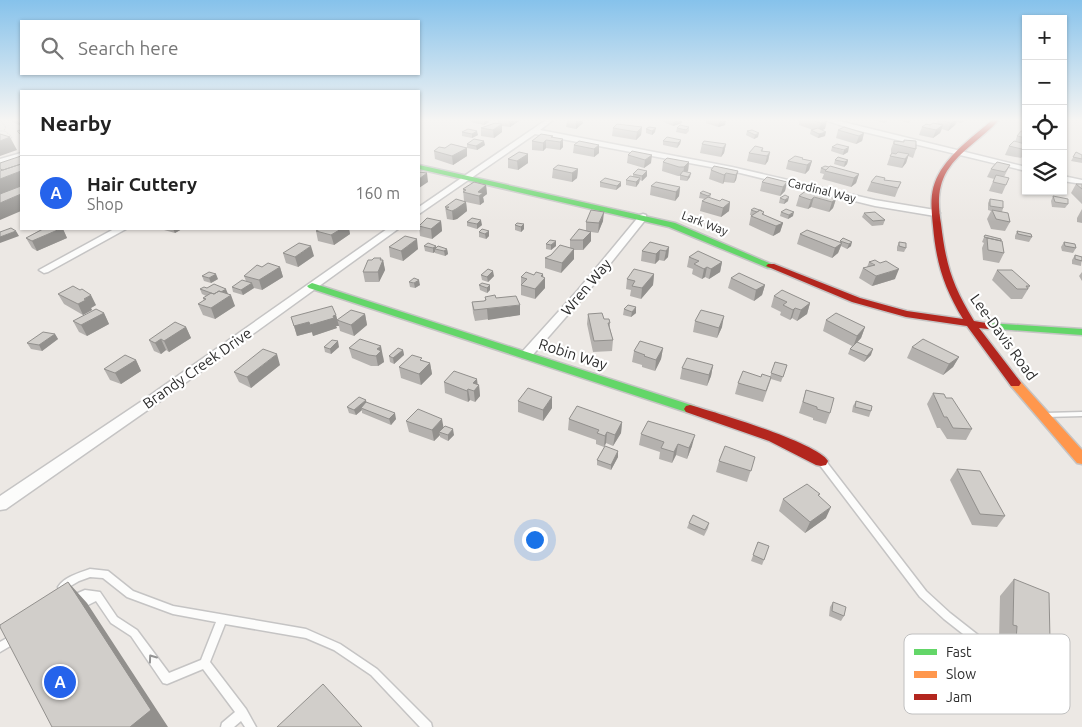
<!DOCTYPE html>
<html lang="en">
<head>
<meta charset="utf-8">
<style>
  :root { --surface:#fff; --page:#f6f6f6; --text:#222; --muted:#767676; --line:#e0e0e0; --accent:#2563eb }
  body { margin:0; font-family:Ubuntu,sans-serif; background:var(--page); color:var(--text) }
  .controls { position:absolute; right:15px; top:15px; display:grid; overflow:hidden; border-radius:0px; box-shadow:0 1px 4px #0004 }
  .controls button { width:45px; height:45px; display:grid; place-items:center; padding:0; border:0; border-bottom:1px solid var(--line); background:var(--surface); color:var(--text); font:25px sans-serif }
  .you { position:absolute; left:534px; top:539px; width:18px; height:18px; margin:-12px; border:4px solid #fff; border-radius:50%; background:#1a73e8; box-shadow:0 0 0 8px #1a73e833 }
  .badge { display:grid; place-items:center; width:32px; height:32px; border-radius:50%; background:var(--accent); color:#fff; font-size:16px; font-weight:700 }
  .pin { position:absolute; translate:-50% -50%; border:2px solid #fff; box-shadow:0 1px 5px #0006 }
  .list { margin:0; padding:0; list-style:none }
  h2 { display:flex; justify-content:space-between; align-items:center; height:65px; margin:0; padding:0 20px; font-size:21px }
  h2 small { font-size:16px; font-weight:400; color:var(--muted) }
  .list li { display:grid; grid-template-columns:32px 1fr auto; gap:15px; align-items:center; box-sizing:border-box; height:75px; padding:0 20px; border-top:1px solid var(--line) }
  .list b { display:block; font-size:19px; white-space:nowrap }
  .list p { margin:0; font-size:16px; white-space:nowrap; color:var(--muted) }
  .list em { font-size:16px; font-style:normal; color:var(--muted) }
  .icon { flex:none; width:28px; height:28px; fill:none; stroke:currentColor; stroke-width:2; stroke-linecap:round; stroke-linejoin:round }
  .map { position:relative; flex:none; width:1082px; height:727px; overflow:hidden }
  .search { position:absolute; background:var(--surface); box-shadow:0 1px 4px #0004; left:20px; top:20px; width:400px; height:55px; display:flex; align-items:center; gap:12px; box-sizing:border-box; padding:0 18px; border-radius:0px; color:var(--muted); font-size:19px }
  .panel { position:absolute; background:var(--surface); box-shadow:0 1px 4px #0004; left:20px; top:90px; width:400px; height:140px; border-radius:0px }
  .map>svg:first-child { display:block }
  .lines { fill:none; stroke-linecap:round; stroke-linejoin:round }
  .lane-casing { stroke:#c5c4c4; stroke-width:3 }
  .street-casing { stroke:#c5c4c4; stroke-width:3 }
  .fast-casing { stroke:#c5c4c4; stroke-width:3 }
  .slow-casing { stroke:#c5c4c4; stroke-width:3 }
  .jam-casing { stroke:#c5c4c4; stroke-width:3 }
  .path { stroke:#c8c8c8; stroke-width:1; stroke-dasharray:2.5 1; stroke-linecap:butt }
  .lane { fill:#fcfcfb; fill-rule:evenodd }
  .street { fill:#fcfcfb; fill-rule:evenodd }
  .fast { fill:#63d668; fill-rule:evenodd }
  .slow { fill:#ff974d; fill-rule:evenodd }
  .jam { fill:#b3261e; fill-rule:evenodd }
  .wall { fill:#b4b1ae }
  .shaded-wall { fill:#92908d }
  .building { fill:#d1ceca; stroke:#92908d }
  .oneway { stroke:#949494 }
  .labels { text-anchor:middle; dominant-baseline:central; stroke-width:4.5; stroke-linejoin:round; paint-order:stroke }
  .far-street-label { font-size:12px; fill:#2d2d2d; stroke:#fff }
  .street-label { font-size:15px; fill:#2d2d2d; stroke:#fff }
  .key { fill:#fff; stroke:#c0c0c0; stroke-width:1 }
  .key-label { font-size:14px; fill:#2d2d2d }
</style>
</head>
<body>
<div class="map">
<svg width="1082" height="727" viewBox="0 0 1082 727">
  <rect width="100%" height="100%" fill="#ece8e4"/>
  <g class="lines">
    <g class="lane-casing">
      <path id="lane" d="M1082 412V416L1046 417H1044L1043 415 1044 413H1046Z
        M822 459 825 460 926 591 950 613 978 635 980 638 978 641 975 643 972 641 944 619 920 597 819 464 818 462 819 460Z
        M90 569 108 571 133 591 173 606 306 629 340 644 377 669 431 723 432 727H420L371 675 334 650 306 638 225 624 210 662 246 709 256 727H245L241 721 234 727H221L222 723 235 712 203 669 167 684 163 683 131 636 111 623 96 601 78 610 75 609 73 606 76 603H74L71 602 70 599 71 596 85 590 100 592 117 617 137 630 169 673 201 660 216 622 173 614 127 597 103 578 90 577 79 581 62 591 59 590 58 587C64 577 79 573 90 569Z
        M14 634 17 636 19 639 17 642 0 652V642Z"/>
    </g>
    <g class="street-casing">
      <path id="street" d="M546 120H553L540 130 732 167 875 200 935 210 940 213 935 216 875 206 732 171 535 134 419 214V207Z
        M825 120H835L1026 167V171L852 129Z
        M21 153V157L0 164V159Z
        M1063 176 1082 180V184L1063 181Z
        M643 214 646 215V219L586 294 530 358H522L520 355 522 352 578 290 640 215Z
        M114 229H126L48 272 44 273 39 270Z
        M387 229H398L152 407 6 509 0 510V496L142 401Z"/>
    </g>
    <g class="fast-casing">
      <path id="fast" d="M419 165 675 223 776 266 774 268H768L669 227 419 169Z
        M312 283 694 406 696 409 694 412H686L309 288 307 286Z
        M988 323 1082 329V335L984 328 983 326 984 324Z"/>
    </g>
    <g class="slow-casing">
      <path id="slow" d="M1015 379 1019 380 1082 450V464L1077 463 1011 386 1009 383Z"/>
    </g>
    <g class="jam-casing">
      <path id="jam" d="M992 120H999C983 138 960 150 947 171 937 188 938 205 941 224 946 265 952 285 974 321L992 324 993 326 988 329 979 328 1019 380 1021 383 1019 386H1011L967 326 906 317 852 302 766 266 768 264H774L860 298 907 311 963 319C944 288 936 262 933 226 931 205 929 189 941 170 954 150 974 136 992 120Z
        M690 405C714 412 818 443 828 461L826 465 821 466 816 465 769 441 686 412 684 409 686 406Z"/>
    </g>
    <path class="path" d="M1 120 6 128 4 130
      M0 131H5L12 137 9 141"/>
    <use href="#lane" class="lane"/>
    <use href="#street" class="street"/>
    <use href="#fast" class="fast"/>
    <use href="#slow" class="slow"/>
    <use href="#jam" class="jam"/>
  </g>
  <path class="wall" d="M9 120H21V127L19 125Z
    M471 120H489V122L484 125 471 122Z
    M498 120H519V121L510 127 502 126V132L494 138 481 136V128L498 123Z
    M567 120H583V123L576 129 566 127Z
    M659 120H682V123L673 126Z
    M706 120H726L725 125 718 127 706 123Z
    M800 120H823L825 129 822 130 825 136 818 138 810 134 811 130H813L799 125Z
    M874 120H889L884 123Z
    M898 120H912L908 123Z
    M938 120H965L961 123 957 122 955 125 948 131 942 129 940 133 933 138 919 135 922 127 937 124Z
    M1026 125V151L1023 156 1021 158 1005 155 1009 146 1015 142 1017 136 1023 131Z
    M642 127 641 135 636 140 612 136 613 128Z
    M649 127 655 132 652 135 646 133V129Z
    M689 127V131L686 134 676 132 677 128Z
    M752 130 758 137 754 139 746 135 747 131Z
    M838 130 864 133 862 141 856 144 836 138Z
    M462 132 478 135 472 138 462 136Z
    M553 138 563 139V147L560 150 546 148 543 151 532 150V141Z
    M681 140 680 144 677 148 663 145V141Z
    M904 140 916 149 913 158 908 156 906 163 902 168 887 165 890 156 896 154 891 153V149L894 141 903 142Z
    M467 144 485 145 477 150 467 148Z
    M702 144H726L724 153 721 157 700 153Z
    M574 145H599V153L594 157 573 153Z
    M832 147 848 152 843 155 831 151Z
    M445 148 467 156 453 165 435 159 434 151Z
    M763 148V151L770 152 768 161 765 165 747 161 749 153Z
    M632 151 651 163 644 168 627 163 628 155Z
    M1076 152 1082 155V163L1071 161Z
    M528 154V163L518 170 508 168V159Z
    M803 158V159L812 161 809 170 805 174 786 169 788 161Z
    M835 160H848L847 164 844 167 834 164Z
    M663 162H689L688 171 686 172 690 177 687 181 680 180V176H678L662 171Z
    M1010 165 1004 177 1009 178 1002 194 989 191 994 179 987 177 991 169Z
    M821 168 859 174 856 183 851 187 822 179 824 174 820 173Z
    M553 169H578L577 178 572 182 552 178Z
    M711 170 738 171 736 180 734 183 724 182 723 184 709 179Z
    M633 174 647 176 642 181 640 180 639 183 636 187 626 185V180L633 177Z
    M884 180 901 182 895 197 867 191 871 182Z
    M600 182 621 186 616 190 600 187Z
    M762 182H787L785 191 780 196 760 191Z
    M1076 184H1082V204L1071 193Z
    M486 185 487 194 483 197 484 202 480 205 466 202 467 211 457 219 453 220 447 219 445 207 464 201 463 189Z
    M651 186 680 187 679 196 675 201 650 195Z
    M700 193 711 194 710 198 720 201 730 202 729 211 721 217 700 211 702 201 705 199 699 198Z
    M799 196 836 199 833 208 829 212 811 207 808 209 796 206Z
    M1053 196 1068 204 1065 208 1052 207 1051 201Z
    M780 198 788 201 784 204 779 203Z
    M990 199 1003 208 1002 212 1010 222 1005 231 991 229 987 219 991 211 988 210V203Z
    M1082 209V223L1077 222V218Z
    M751 210 764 212V215L783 223 780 232 773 236 749 225 751 215H750Z
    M781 212 793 216 788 219 780 216Z
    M864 213 885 220 883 225 872 226 862 217Z
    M441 221 442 231 432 239 420 236 419 226Z
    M603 221 598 233 591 232V241L583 250H574V259L561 273 545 268V258L551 255 570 248V240L586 230V222Z
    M467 222 482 225 477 229 467 226Z
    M517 223 524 229 521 232 515 230V225Z
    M42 229H63L67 238 37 251 32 248 26 238Z
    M163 229H182L175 233 164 230Z
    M320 229H349L350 234 334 245 318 241 316 231Z
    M489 231V236L486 239 479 237V232Z
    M1017 231 1032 237 1029 242 1015 239V236Z
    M800 234 840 242V241L843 238 851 246 847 249 841 246 838 253 832 258 797 244Z
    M985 235 1004 253 999 263 983 260 982 248 984 243 982 242Z
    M899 242 906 248 904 252 897 251V247Z
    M1064 242 1076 248 1073 253 1062 251 1061 247Z
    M546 244 556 246 551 250 546 249Z
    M424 246H436V247L447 249 448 254 445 256 435 253V252L433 253 425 251Z
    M389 247 418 249 403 261 390 257Z
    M669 247 668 257 664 261 659 260 655 264 641 261 642 251Z
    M283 253 314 256 298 267 286 263Z
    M1075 255 1082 257 1081 266 1072 264V260Z
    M689 257 722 262 720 272 709 279 705 277 702 279 692 274 693 269 687 267Z
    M382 260H383L385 270 379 282H365L363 272Z
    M869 262 895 279 872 286 859 278 863 268 867 267Z
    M262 267H280L283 277 262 290 254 288 243 295 233 292 232 287 246 281 244 276Z
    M997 270 1030 286 1022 299H1011L992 280Z
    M1082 272V281L1079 276Z
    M543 274 545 288 535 299 521 295V277L534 275Z
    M654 274 653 285 641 299 630 296 631 290 626 289 627 279Z
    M481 275 494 276 488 282 482 280Z
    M202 276 218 279 211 283 204 281Z
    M731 278 765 285 762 295 754 301 728 288Z
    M409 282 420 285 415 288 410 287Z
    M479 285H490V290L487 293 480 290Z
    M200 289 228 294 235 306 215 319 203 315 198 304 204 301 203 298 206 296 202 294Z
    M58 294 96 305 91 308 92 310 83 315 64 304Z
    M774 296 810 303 807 314 797 321 792 318 790 320 780 315 781 312 771 307Z
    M485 297 496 298 520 315 475 321 473 313 472 302 484 301 485 300Z
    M624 309 636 313 631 317 623 315Z
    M104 313 109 324 87 336 79 332 73 321Z
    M365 314 367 325 354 336 340 331 339 326H336L337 328 313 336 312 332 297 336 291 317 336 315 337 320Z
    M588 314 604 319 610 323V328L613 340 612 351 593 352 587 324Z
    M826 320 865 327 861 338 856 343 871 355 864 362 848 354 850 349 852 346 823 331Z
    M695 321 722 327 717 338 693 332Z
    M186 327 191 338 169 352 166 350 161 354 154 351 149 340Z
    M55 334 58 339 42 351 31 349 27 343Z
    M324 347H339L331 354 325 352Z
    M912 347 959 357 953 367 943 375 907 358Z
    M349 348 383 356 384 362 378 366H371L352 358Z
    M663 348 661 359 655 371 642 367V365L632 362 634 351Z
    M403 350 404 355 394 364 390 362 389 356Z
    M136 360 141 371 121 384 110 380 104 369Z
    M422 360 430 363 432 374 421 385 401 378 399 367Z
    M775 362 787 365 781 382 771 379 763 402 735 394 738 383 761 377H770Z
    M280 365 251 388 239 382 234 372Z
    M713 365 711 376 707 386 680 379 682 368Z
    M477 379V385H479L480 396 475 402 470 400 468 402 445 393 444 382Z
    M806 390 830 413 826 424 813 420V418L799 413Z
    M933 393 946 398 972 429 966 440 947 439 940 428H937L927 404Z
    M518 401 552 408 543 421 518 412Z
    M856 401 871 411 869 417 852 412 853 406Z
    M367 403 396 419 391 425 362 413V410L356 415 349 413 347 407Z
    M569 419 622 422 621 433 613 446 606 443 604 447 596 444V440L568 430Z
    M406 421 444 427 454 435 448 441 440 437V435L434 441 409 432Z
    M641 434 692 446 687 459 676 455 672 463 659 459 660 452 639 445Z
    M618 451V457L611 470 597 465V460Z
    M755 457 747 482 716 472 719 461Z
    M957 469 1005 516 997 527 972 525 950 480Z
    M783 499 826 518 805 533 779 511Z
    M689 523H709L708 528 704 536 687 528Z
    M758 542 764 560 762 565 751 561Z
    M1014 579 1050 640 1047 642 1048 655 1031 670 1001 657 1002 642 999 641 1000 596Z
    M833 602 844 616 841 621 829 616 830 607Z"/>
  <path class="shaded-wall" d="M486 120H489V122L484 125V121Z
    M509 120H519V121L510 127Z
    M578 120H583V123L576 129V121Z
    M674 120H682V123L673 126Z
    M720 120H726L725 125 718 127Z
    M955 120H957L955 125 948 131 951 123Z
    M827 121 825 129 818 131 821 123Z
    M502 124V132L494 138 493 130Z
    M943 125 940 133 933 138 936 130Z
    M642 127 641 135 636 140 637 132Z
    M656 128 655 132 652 135V131Z
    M477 131 478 135 472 138V134Z
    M826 132 825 136 818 138 819 134Z
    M759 133 758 137 754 139 755 135Z
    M864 133 862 141 856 144 859 136Z
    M10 137 17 150 0 156V141Z
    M563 139V147L560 150V142Z
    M546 140V148L543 151V143Z
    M681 140 680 144 677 148 678 143Z
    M484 141 485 145 477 150 476 146Z
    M726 144 724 153 721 157 723 148Z
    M599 145V153L594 157V149Z
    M849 147 848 152 843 155 844 150Z
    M467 148V156L453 165 452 156Z
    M770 152 768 161 765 165 767 156Z
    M528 154V163L518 170 517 161Z
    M909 154 906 163 902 168 905 159Z
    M652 155 651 163 644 168 645 160Z
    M848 160 847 164 844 167 845 162Z
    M812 161 809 170 805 174 807 165Z
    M689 162 688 171 683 176 684 167Z
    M578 169 577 178 572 182V173Z
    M21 171V187L0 195V179Z
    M647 171V176L642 181V176Z
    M738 171 736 180 734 183 736 175Z
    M427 173 428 182 419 188V179Z
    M691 173 690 177 687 181 688 177Z
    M726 173 724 182 723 184 724 175Z
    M859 174 856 183 851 187 854 178Z
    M640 178 639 183 636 187V182Z
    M621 182V186L616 190 617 186Z
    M787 182 785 191 780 196 783 187Z
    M486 185 487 194 483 197 484 202 480 205 479 196 478 192Z
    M680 187 679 196 675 201 676 192Z
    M21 194V211L0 220V203Z
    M789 197 788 201 784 204 785 200Z
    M814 197 811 207 808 209 811 200Z
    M836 199 833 208 829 212 832 202Z
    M466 202 467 211 457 219 453 220 452 211Z
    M730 202 729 211 721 217 723 208Z
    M604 212 603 221 598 233 599 223Z
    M794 212 793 216 788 219 789 215Z
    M481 220 482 225 477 229V224Z
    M441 221 442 231 432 239 431 229Z
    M783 223 780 232 773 236 776 226Z
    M524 224V229L521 232V227Z
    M60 229H63L67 238 37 251 32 241Z
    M173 229H182L175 233Z
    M341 229H349L350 234 334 245 331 235Z
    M16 231 19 236 0 243V237Z
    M489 231V236L486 239 485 234Z
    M591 232V241L583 250V240Z
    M417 239 418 249 403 261 401 251Z
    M556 241V246L551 250V245Z
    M852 242 851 246 847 249 849 244Z
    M842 243 838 253 832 258 835 248Z
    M311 246 314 256 298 267 295 257Z
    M436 246 437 249H435V252L433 253V248Z
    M669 247 668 257 664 261 666 251Z
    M447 249 448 254 445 256 444 251Z
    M574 249V259L561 273 562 263Z
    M660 250 659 260 655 264 656 254Z
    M381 258 382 262 383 260 385 270 379 282 378 272Z
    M722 262 720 272 709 279 711 269Z
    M280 267 283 277 262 290 259 280Z
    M707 267 705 277 702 279 704 269Z
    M899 269 895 279 872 286 876 276Z
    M493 271 494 276 488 282 487 277Z
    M216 274 218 279 211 283 209 278Z
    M543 274V279L545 278V288L535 299V289L541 276Z
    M654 274 653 285 641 299 642 288Z
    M419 280 420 285 415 288 414 283Z
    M252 283 254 288 243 295 241 290Z
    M490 285V290L487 293V288Z
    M765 285 762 295 754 301 756 290Z
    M226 289 228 294 215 295Z
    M91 295 96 305 91 308 92 310 83 315 78 304 84 299Z
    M231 295 235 306 215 319 211 308Z
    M810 303 807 314 797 321 801 310Z
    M520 305V315L488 320 487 309Z
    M636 307V313L631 317 632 312Z
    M795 308 792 318 790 320 793 310Z
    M104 313 109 324 87 336 81 325Z
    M365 314 367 325 354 336 351 325Z
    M336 315 339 326H336L337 328 313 336 310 325Z
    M724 316 722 327 717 338 719 328Z
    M309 322 312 332 297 336 294 326Z
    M186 327 191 338 169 352 164 341Z
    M865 327 861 338 853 347 857 336Z
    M55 334 58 339 42 351 39 345Z
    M161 339 166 350 161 354 155 343Z
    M338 341 339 347 331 354 330 349Z
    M381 346 384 362 378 366 376 356 377 349Z
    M663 348 661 359 655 371 656 360Z
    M873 349 871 355 864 362 867 356Z
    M403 350 404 355 394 364 393 358Z
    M277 354 280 365 251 388 247 377Z
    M959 357 953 367 943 375 949 364Z
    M136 360 141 371 121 384 115 373Z
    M430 363 432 374 421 385 419 374Z
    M713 365 711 376 707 386 709 375Z
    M477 379 478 387 479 385 480 396 475 402 473 383Z
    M468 389 470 400 468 402 467 391Z
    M552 397V408L543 421V410Z
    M366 400 367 406 361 408 362 410 356 415 354 410Z
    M395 413 396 419 391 425 389 419Z
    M442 419 444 430 439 432 440 435 434 441 432 430Z
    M622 422 621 433 613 446 615 435Z
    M453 429 454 435 448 441V435Z
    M607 432 606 443 604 447 605 436Z
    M695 435 692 446 687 459 689 448Z
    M678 444 676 455 672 463 674 452Z
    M618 451V457L611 470V465Z
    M831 507 826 518 805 533 810 522Z
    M68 582 87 603 168 727H130Z"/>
  <path class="building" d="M14 120H21V125L17 121Z
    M809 120H823L827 121 821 123Z
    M940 120H955L951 123Z
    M495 123 502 124 493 130 481 128Z
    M933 123 943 125 936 130 922 127 926 124 930 125Z
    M617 124 642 127 637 132 613 128Z
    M680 125 689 127 686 130 677 128Z
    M649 127 656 128 652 131 646 129Z
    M844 127 864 133 859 136 838 130Z
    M818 128 826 132 819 134 811 130Z
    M468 129 477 131 472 134 462 132Z
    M21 130V135L17 131Z
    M752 130 759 133 755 135 747 131Z
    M1021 131 1026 132V138L1017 136Z
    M0 134 10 137 0 141Z
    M541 134 553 136 551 137 563 139 560 142 546 140 543 143 532 141Z
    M667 137 681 140 678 143 663 141Z
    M474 139 484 141 476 146 467 144Z
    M904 140 916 141V149L894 144V141L904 142Z
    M579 141 599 145 594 149 574 145Z
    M704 141 726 144 723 148 702 144Z
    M1014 141 1025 144 1023 146 1026 147V150L1009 146Z
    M451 144 467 148 452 156 434 151 439 147 445 148Z
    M837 144 849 147 844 150 832 147Z
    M755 146 763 148 761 151 770 152 767 156 749 153Z
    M632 151 652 155 645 160 628 155Z
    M519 152 528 154 517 161 508 159Z
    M898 152 909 154 905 159 890 156 892 153 896 154Z
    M1076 152 1082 155V159L1073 157Z
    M21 156V164L3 170 0 169V163Z
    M795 156 803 158 802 159 812 161 807 165 788 161Z
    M838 157 848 160 845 162 835 160Z
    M667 158 689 162 684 167H679L663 162Z
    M997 162 1010 165 1005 172 991 169Z
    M21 164V171L0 179V171Z
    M558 165 578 169 572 173 553 169Z
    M714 166 738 171 736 175 726 173 724 175 711 170Z
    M825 166 829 167 826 170 821 168Z
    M830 166 859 174 854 178 825 171Z
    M638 169 647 171 642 176 633 174Z
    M683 171 691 173 688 177 680 175Z
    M419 172 427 173 419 179Z
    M996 175 1009 178 1006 185 993 182Z
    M630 176 640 178 636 182 626 180Z
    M876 176 885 178 884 180 901 182 898 188 871 182Z
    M767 177 787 182 783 187 762 182Z
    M605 178 621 182 617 186 600 182Z
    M474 182 486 185 478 192 483 193 479 196 463 192 466 190 463 189Z
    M656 182 680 187 676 192 651 186Z
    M1076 184H1082V189Z
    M21 186V194L0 203V194Z
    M807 190 836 199 832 202 814 197 811 200 799 196Z
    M703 191 711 194 708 196 700 193Z
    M785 195 789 197 785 200 780 198Z
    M1053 196 1068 199V204L1055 202Z
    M708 197 720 201 722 199 730 202 723 208 702 201Z
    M456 199 466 202 456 209 452 211 446 209 449 207H445Z
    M990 199 1003 201V208L990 206Z
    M754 208 762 211 760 210 757 212 751 210Z
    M786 209 794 212 789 215 781 212Z
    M591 210 604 212 599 223 586 222Z
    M760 210 764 212 762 214 783 223 776 226 751 216Z
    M992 210 1008 213 1010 222 996 219Z
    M875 212 885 220 873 221 864 213Z
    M427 218 441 221 431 229 419 226Z
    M472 218 481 220 477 224 467 222Z
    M517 223 524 224 521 227 515 225Z
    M11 228 16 231 0 237V232Z
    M43 229H60L32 241 26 238Z
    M320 229H341L331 235 316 231Z
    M482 229 489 231 485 234 479 232Z
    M579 229 591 232 583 240H570Z
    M807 230 842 243 835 248 800 234Z
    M1017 231 1031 234 1032 237 1018 234Z
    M985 235 1001 239V241L984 237Z
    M405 236 417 239 401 251 389 247Z
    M843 238 852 242 849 244 840 241Z
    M987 238 1002 241 1004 253 988 250Z
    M550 240 556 241 551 245 546 244Z
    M650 242 669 247 666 251 660 250 656 254 642 251Z
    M899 242 906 243V248L899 246Z
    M1064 242 1075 244 1076 248 1065 246Z
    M299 243 311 246 295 257 283 253Z
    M428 243 436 246 433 248 424 246Z
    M560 245 574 249 562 263 545 258 551 255Z
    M438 246 447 249 444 251 435 249Z
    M698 251 722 262 711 269 707 267 704 269 694 264 699 261 689 257Z
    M1075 255 1082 257V261L1075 259Z
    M374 258H381L380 260H383L378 272H363L368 260H372Z
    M875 260 880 263 886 261 899 269 876 276 863 268 875 265 869 262Z
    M268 263 280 267 259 280 244 276 257 265 262 267Z
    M488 269 493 271 487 277 481 275Z
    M634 269 654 274 642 288 632 286 635 281 627 279Z
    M997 270H1012L1030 286H1026L1028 289H1017Z
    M209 272 216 274 209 278 202 276Z
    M526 272 534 275 536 272 543 274 541 276 545 278 535 289 521 285 527 279 521 277Z
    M739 273 765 285 756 290 731 278Z
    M414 278 419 280 414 283 409 282Z
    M242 280 252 283 241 290 232 287Z
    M482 283 490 285 487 288 479 285Z
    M214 284 226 289 221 292 219 291 214 294 200 289 204 287 207 288Z
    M73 286 80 290 82 289 91 295 84 299 86 300 78 304 58 294Z
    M782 290 810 303 801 310 795 308 793 310 783 305 787 302 774 296Z
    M219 291 231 295 211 308 198 304 206 299 203 298 211 293 214 294Z
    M495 295 496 298 516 296 520 305 474 310 472 302 484 301 486 300 485 297Z
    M628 305 636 307 632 312 624 309Z
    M332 306 336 315 333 316 334 318 310 325 309 322 294 326 291 317Z
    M96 309 104 313 81 325 73 321Z
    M351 310 365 314 351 325 337 320Z
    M701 310 724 316 719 328 695 321Z
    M602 313 604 319H609L610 323H608L613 340 594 341 588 314Z
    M836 313 865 327 857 336 826 320Z
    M175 322 186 327 164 341 161 339 155 343 149 340Z
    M43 332 55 334 39 345 27 343Z
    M360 339 381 346 377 349 381 351 376 356 369 355 349 348Z
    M923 339 959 357 949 364 912 347Z
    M332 340 338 341 330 349 324 347Z
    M640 341 663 348 656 360 644 356 645 355 634 351Z
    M857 342 873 349 867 356 850 349Z
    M398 348 403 350 393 358 389 356Z
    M263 349 277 354 247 377 234 372Z
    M125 355 136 360 115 373 104 369Z
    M412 355 422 358 420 360 430 363 419 374 399 367Z
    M687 358 713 365 709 375 682 368Z
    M775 362 787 365 783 377 771 373Z
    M454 371 477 379 473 383 479 385 474 391 468 389 467 391 444 382Z
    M743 371 761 377 762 374 771 377 766 391 738 383Z
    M528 388 552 397 543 410 518 401Z
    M806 390 834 398 830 413 817 409V407L803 402Z
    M933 393 944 394 946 398H952L972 429 953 428 947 417H944Z
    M359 397 366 400 354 410 347 407Z
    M856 401 872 406 871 411 855 407Z
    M366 402 395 413 389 419 361 408Z
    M577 406 622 422 615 435 607 432 605 436 597 433 599 430 569 419Z
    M418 409 442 419 432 430 406 421Z
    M648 421 695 435 689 448 678 444 674 452 661 448 664 442 641 434Z
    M445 426 453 429 448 435 439 432Z
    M605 446 618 451 611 465 597 460Z
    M725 446 755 457 751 471 719 461Z
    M957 469 980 471 1005 516 980 514Z
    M807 484 820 494 818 495 831 507 810 522 783 499Z
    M693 515 709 523 705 530 689 523Z
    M758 542 769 546 764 560 753 555Z
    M1014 579 1049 593 1050 640 1047 639 1048 655 1016 641 1017 626 1013 625Z
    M68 582 151 710 130 727H52L0 627V625Z
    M833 602 846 607 844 616 832 611Z
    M323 684 362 727H277Z"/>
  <defs><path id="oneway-chevron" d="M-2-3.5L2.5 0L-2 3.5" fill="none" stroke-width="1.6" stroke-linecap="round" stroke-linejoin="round" transform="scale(1.25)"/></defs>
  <use class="oneway" href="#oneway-chevron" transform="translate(152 658) rotate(-126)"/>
  <linearGradient id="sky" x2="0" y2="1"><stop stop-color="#86c2eb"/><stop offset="0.54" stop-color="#f6f5f3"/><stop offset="1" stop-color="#f6f5f3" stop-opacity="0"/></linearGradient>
  <rect width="1082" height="222" fill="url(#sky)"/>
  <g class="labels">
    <g class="far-street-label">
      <text transform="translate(822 190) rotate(14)">Cardinal Way</text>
      <text transform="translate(705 223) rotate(21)">Lark Way</text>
    </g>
    <g class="street-label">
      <text transform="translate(586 287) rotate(-50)">Wren Way</text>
      <text transform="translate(1004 337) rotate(54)">Lee-Davis Road</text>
      <text transform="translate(573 354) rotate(18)">Robin Way</text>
      <text transform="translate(197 368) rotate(-35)">Brandy Creek Drive</text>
    </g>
  </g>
  <rect x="904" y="634" width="166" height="80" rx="8" class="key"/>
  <rect x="914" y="649" width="23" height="6" fill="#63d668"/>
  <rect x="914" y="671" width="23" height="7" fill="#ff974d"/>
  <rect x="914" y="694" width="23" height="6" fill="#b3261e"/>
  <g class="key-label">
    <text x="946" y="657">Fast</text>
    <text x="946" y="679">Slow</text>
    <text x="946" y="702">Jam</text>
  </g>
</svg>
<div class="controls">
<button>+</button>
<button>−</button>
<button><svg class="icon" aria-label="locate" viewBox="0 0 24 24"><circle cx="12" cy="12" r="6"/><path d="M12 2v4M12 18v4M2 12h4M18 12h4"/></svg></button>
<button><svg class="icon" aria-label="layers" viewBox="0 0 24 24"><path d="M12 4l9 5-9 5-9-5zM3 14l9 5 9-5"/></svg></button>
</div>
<div class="you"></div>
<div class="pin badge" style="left:60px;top:682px">A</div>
<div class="search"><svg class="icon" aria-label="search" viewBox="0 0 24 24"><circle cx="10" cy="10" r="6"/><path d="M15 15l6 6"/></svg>Search here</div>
<section class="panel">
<h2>Nearby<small></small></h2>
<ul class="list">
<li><span class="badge">A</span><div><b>Hair Cuttery</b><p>Shop</p></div><em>160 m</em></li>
</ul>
</section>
</div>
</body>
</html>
